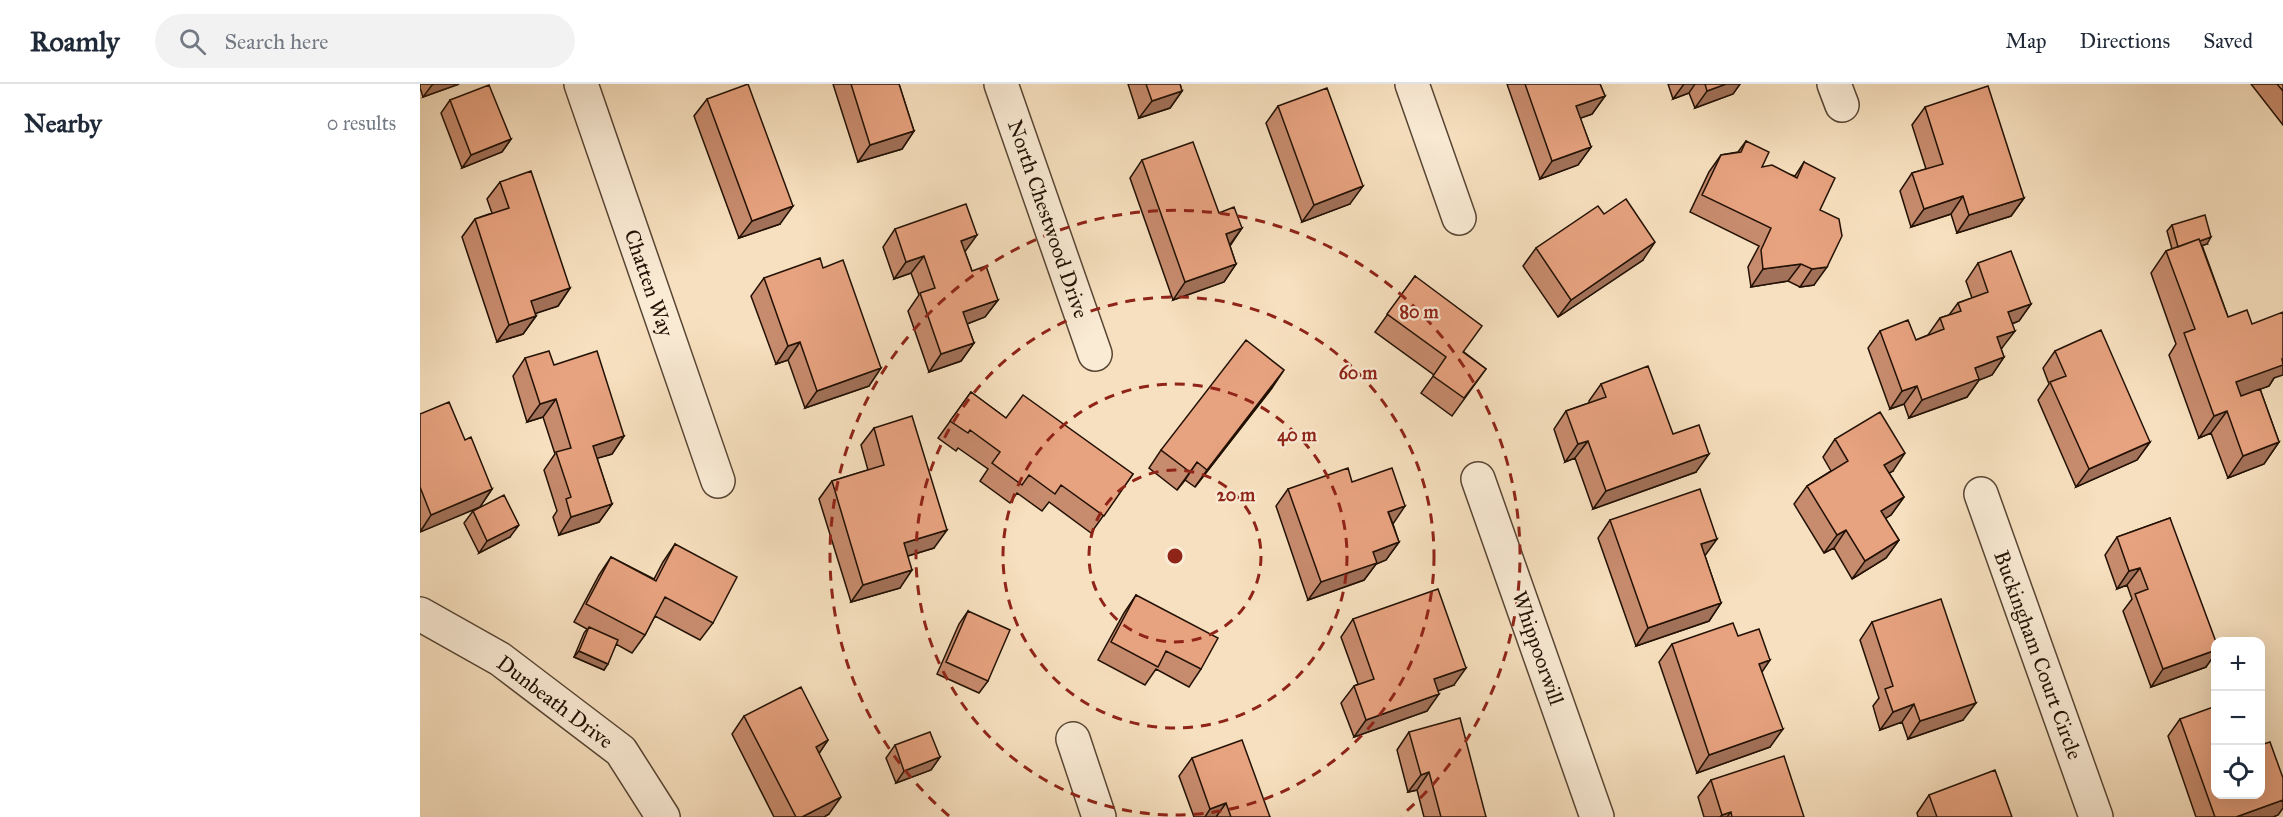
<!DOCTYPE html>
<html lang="en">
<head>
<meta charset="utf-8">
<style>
  :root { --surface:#fff; --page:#f2f2f3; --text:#1f2937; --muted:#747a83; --line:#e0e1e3 }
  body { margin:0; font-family:"IM FELL Great Primer",serif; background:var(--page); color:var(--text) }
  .controls { position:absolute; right:18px; bottom:18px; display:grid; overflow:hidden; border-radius:12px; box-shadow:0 6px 24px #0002 }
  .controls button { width:54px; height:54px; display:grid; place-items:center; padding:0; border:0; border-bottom:2px solid var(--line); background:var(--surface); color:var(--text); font:30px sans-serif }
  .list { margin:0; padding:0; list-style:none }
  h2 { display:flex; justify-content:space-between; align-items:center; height:78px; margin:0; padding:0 24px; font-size:26px }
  h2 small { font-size:20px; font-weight:400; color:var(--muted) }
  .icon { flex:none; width:33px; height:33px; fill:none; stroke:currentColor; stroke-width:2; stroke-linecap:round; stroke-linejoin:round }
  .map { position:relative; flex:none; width:1863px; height:733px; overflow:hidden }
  header { display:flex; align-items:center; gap:36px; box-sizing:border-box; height:84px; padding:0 30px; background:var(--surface); border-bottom:2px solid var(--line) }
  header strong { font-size:28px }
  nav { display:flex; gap:33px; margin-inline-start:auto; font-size:21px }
  .search { width:420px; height:54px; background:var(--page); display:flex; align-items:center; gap:15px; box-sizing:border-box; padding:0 21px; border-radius:33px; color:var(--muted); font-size:22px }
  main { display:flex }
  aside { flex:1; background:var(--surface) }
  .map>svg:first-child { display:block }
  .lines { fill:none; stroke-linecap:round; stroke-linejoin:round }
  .minor-casing { stroke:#574533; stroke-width:36 }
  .minor { stroke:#faebd5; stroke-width:33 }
  .wall { fill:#c78b6d; stroke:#221104; stroke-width:1.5 }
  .shaded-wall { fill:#a27159; stroke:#221104; stroke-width:1.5 }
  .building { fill:#e7a27f; stroke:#221104; stroke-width:1.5 }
  .ring { fill:none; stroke:#8f2418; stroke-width:3; stroke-dasharray:10 8 }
  .labels { text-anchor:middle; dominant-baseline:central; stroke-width:4.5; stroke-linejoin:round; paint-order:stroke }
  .street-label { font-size:21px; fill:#221104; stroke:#faebd5 }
  .centre { fill:#8f2418; stroke:#faebd5; stroke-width:3 }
  .ring-label { font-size:18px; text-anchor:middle; font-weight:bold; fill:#8f2418; stroke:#faebd5; stroke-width:4.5; stroke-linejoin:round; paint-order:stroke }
</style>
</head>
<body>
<header>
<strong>Roamly</strong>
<div class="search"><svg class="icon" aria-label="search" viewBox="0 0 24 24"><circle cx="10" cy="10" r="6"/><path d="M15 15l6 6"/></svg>Search here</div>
<nav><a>Map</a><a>Directions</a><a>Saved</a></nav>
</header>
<main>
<aside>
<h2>Nearby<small>0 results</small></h2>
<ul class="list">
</ul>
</aside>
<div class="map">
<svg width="1863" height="733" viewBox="0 0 1863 733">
  <rect width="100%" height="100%" fill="#f7e0bf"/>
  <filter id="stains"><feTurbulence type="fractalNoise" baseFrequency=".00333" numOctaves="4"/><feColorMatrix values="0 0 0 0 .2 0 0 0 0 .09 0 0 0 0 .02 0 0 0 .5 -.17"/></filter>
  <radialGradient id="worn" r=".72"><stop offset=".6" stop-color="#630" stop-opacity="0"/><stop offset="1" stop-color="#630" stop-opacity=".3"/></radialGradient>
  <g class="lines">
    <g class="minor-casing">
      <path id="minor" d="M161 0 298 397
        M581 0 675 270
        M992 0 1039 134
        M1414 0 1422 21
        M1058 395 1177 733
        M1561 410 1676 733
        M0 530 80 575 201 667 243 733
        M653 655 679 733"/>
    </g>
    <use href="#minor" class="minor"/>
  </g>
  <path class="wall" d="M0 0H39L3 13 0 4Z
    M413 0H479L494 47 482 65 438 78Z
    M708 0H760L762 7 750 24 719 34Z
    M1087 0H1180L1185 12 1172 30 1160 34 1171 63 1158 81 1120 95Z
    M1248 0H1320L1313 10 1275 24 1269 9 1253 15Z
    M1831 0H1863V41Z
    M287 15 360 140 319 154 274 32Z
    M30 16 91 55 82 68 42 84 21 29Z
    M858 22 930 120 882 138 846 39Z
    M1505 23 1604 114 1591 132 1537 149 1531 130 1491 143 1480 107 1492 89 1506 85 1492 41Z
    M1326 57 1342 83 1375 92 1384 78 1400 126 1394 201 1380 203 1368 197 1331 203 1328 183 1339 162 1270 128 1289 88 1301 71 1318 68Z
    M722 76 822 144 810 162 816 180 804 198 753 216 710 94Z
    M80 98 150 204 138 222 115 229 116 232 103 250 77 258 42 153 55 135 72 129 67 115Z
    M1184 130 1223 176 1138 233 1103 182 1116 164Z
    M1752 141 1787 160 1782 161 1808 233 1854 294 1849 302 1840 305 1859 358 1844 380 1808 394 1791 349 1779 354 1749 271 1756 260 1731 189 1746 167 1752 165 1747 147Z
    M475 145 545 168 552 187 578 216 565 233 547 240 554 259 541 277 509 288 488 227 499 211 491 189 474 195 463 163Z
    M1558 179 1611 220 1599 237 1592 240 1582 264 1581 265 1584 273 1572 291 1559 296 1547 313 1489 334 1484 320 1470 325 1448 264 1460 247 1496 256 1508 251 1520 234 1529 231 1538 219 1552 214 1546 197Z
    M995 192 1044 268 1066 285 1032 332 1001 309 1014 291 955 248Z
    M344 194 449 302 385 324 368 276 356 280 331 212Z
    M1635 267 1730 358 1717 376 1656 403 1618 316 1629 300 1623 284Z
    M105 274 134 281 204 352 192 370 177 374 192 420 179 438 139 451 133 433 137 427 124 386 135 370 123 333 107 338 93 292Z
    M1181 300 1253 350 1276 388 1173 425 1155 374 1145 378 1134 345 1146 327 1169 319V317Z
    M852 304 775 403 765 396 757 406 729 384 741 366Z
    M551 308 586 334 713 390 671 449 629 418 622 427 597 409 590 419 560 397 568 385 538 364 536 367 518 354Z
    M0 330 45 356 72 405 60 423 0 448Z
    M454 344 514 464 488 472 480 504 431 518 399 415 412 397 448 386 441 361Z
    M1415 355 1473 387 1469 389 1484 413 1471 431 1465 434 1479 456 1466 474 1432 495 1414 464 1404 469 1374 420 1387 402 1411 387 1403 373Z
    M932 398 973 440 979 458 966 476 956 480 944 496 888 516 856 422 868 405Z
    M53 427 90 453 59 469 44 439Z
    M1750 434 1786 583 1731 603 1703 527 1712 515 1707 501 1697 505 1685 471 1697 453Z
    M1190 436 1285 472 1301 519 1289 537 1216 562 1178 454Z
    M255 460 293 539 280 556 235 532 225 551 212 569 196 560 184 586 154 573 164 549 167 545 154 538 179 491 191 473 234 495 243 478Z
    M716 511 781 585 769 603 736 585 725 601 678 576 704 529Z
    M548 527 568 597 559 609 517 590 539 540Z
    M933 535 1034 601 1018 607 1007 627 934 653 921 619 934 602 938 600 921 553Z
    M1452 538 1543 636 1488 655 1482 638 1460 646 1453 622 1459 614 1440 556Z
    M1318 552 1342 588 1350 663 1277 689 1239 578 1252 560Z
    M324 632 408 656 399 669 409 730 404 733H354L312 650Z
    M1760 635 1863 694V724L1858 731 1853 733H1776L1748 652Z
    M989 648 1066 733H1004L997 706 988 708 977 666Z
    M475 661 520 673 511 686 476 699 466 674Z
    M772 674 850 733H774L759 692Z
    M1291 696 1384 733H1284L1278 713Z
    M1509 711 1592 733H1498L1497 729Z"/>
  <path class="shaded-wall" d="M14 0H39L3 13 12 1Z
    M1264 0H1275L1269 9 1253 15Z
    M1306 0H1320L1313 10 1275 24 1287 7Z
    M762 7 750 24 719 34 732 17Z
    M1185 12 1172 30 1144 40 1156 22Z
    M494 47 482 65 438 78 450 61Z
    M91 55 82 68 42 84 51 71Z
    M1171 63 1158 81 1120 95 1132 77Z
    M943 102 930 120 882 138 894 121Z
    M1543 112 1531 130 1491 143 1504 125Z
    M1604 114 1591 132 1537 149 1549 131Z
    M373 122 360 140 319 154 332 137Z
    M822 144 809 162 806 150Z
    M557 151 544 169 541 157Z
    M1791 153 1787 160 1754 170 1758 164Z
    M1235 158 1223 176 1138 233 1151 216Z
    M504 172 491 189 474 195 486 178Z
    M816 180 804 198 753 216 765 198Z
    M1381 180 1368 197 1331 203 1343 185Z
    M1407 183 1394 201 1380 203 1392 185Z
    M150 204 138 222 99 235 111 217Z
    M578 216 565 233 531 246 543 228Z
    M1611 220 1599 237 1575 246 1588 228Z
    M116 232 103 250 77 258 89 241Z
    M1595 247 1582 264 1564 271 1577 253Z
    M380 258 368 276 356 280 368 262Z
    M554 259 541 277 509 288 521 270Z
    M1584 273 1572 291 1559 296 1547 313 1489 334 1502 316 1555 284Z
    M1863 275V291L1854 294 1849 302 1801 320 1816 298Z
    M461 284 449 302 385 324 397 307Z
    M864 286 852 304 775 403 787 386Z
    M1497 302 1484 320 1470 325 1482 307Z
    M136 315 123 333 107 338 120 320Z
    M1807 327 1791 349 1779 354 1794 332Z
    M204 352 192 370 161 379 173 362Z
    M1168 357 1155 374 1145 378 1158 360Z
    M1730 358 1717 376 1656 403 1669 385Z
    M1859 358 1844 380 1808 394 1823 372Z
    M1485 369 1473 387 1452 399 1464 381Z
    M1289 370 1276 388 1173 425 1186 407Z
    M777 378 765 396 757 406 770 388Z
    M72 405 60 423 0 448 11 431Z
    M1484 413 1471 431 1449 445 1461 427Z
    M192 420 179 438 139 451 151 433Z
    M985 422 973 440 968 428Z
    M99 441 90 453 59 469 67 457Z
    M527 446 514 464 471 477 484 459Z
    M1426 446 1414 464 1404 469 1417 451Z
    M1297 455 1284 473 1281 460Z
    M1479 456 1466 474 1432 495 1445 477Z
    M979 458 966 476 956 480 944 496 888 516 901 498 953 468Z
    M1720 484 1707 501 1697 505 1709 487Z
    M492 486 480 504 431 518 443 501Z
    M1301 519 1289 537 1216 562 1228 544Z
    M1796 566V569L1786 583 1731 603 1743 585Z
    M159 567 188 580 184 586 154 573Z
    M1350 576 1338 594 1339 580Z
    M1046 584 1034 601 1001 613 1014 595Z
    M1019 610 1007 627 934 653 946 636Z
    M1556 619 1543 636 1488 655 1500 637Z
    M1494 620 1482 638 1460 646 1473 628Z
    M1363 645 1350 663 1277 689 1289 671Z
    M408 656 396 674V663Z
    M520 673 511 686 476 699 484 687Z
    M1009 688 997 706 988 708 1001 691Z
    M421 713 409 730 404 733H382Z
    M1863 716V724L1858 731 1853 733H1816Z
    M806 719 796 733H785L790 725Z
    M1311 728 1307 733H1300L1302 731Z"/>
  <path class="building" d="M328 0 373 122 332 137 287 15Z
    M431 0H479L494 47 450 61Z
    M726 0H760L762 7 732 17Z
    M1105 0H1180L1185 12 1156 22 1171 63 1132 77Z
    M1285 0H1306L1287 7Z
    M1857 0H1863V7Z
    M69 1 91 55 51 71 30 16Z
    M1568 2 1604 114 1549 131 1543 112 1504 125 1492 89 1523 80 1505 23Z
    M907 4 943 102 894 121 858 22Z
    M1326 57 1349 68 1342 83 1352 81 1377 94 1384 78 1415 94 1400 126 1419 135 1422 152 1407 183 1392 185 1381 180 1343 185 1341 166 1351 144 1282 111 1301 71 1321 68Z
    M773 58 799 129 814 123 822 144 806 150 816 180 765 198 722 76Z
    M111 87 150 204 111 217 116 232 89 241 55 135 89 124 80 98Z
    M1206 115 1235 158 1151 216 1116 164 1178 122 1184 130Z
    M546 120 557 151 541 157 552 187 566 182 578 216 543 228 554 259 521 270 500 209 515 204 504 172 486 178 475 145Z
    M1785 131 1791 153 1780 157 1779 155 1758 163 1752 141Z
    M1779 155 1808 233 1827 226 1832 240 1863 228V275H1862L1863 281 1816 298 1821 312 1840 305 1859 358 1823 372 1807 327 1794 332 1764 249 1775 245 1746 167Z
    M1591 167 1611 220 1588 228 1595 247 1577 253 1584 273 1555 284 1559 295 1502 316 1497 302 1482 307 1460 247 1488 236 1496 256 1524 245 1520 234 1541 227 1538 219 1568 208 1558 179Z
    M400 174 403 184 423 176 461 284 397 307 380 258 368 262 344 194Z
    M995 192 1062 242 1043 268 1066 285 1044 314 1013 292 1026 273 967 230Z
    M1681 246 1730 358 1669 385 1630 298 1646 292 1635 267Z
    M826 256 864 286 787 386 777 378 770 388 741 366Z
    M129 267 134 281 177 267 204 352 173 362 192 420 151 433 146 415 151 413 136 368 151 364 136 315 120 320 105 274Z
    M1228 282 1253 350 1279 341 1289 370 1186 407 1168 357 1158 360 1146 327 1186 313 1181 300Z
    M551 308 586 334 603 311 713 390 684 432 641 401 635 410 609 391 602 401 572 379 580 368 550 346 548 349 530 337Z
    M29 318 45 356 51 353 72 405 11 431 0 403V330Z
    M1460 328 1485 369 1464 381 1484 413 1461 427 1479 456 1445 477 1426 446 1417 451 1387 402 1428 377 1415 355Z
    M492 332 527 446 484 459 492 486 443 501 412 397 464 381 454 344Z
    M928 384 932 398 972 384 985 422 968 428 979 458 953 468 957 479 901 498 868 405Z
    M1280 405 1297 455 1281 460 1301 519 1228 544 1190 436Z
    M84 411 99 441 67 457 53 427Z
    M1750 434 1796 558V566L1743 585 1715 510 1728 505 1720 484 1709 487 1697 453Z
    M255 460 317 493 293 539 245 513 225 551 166 520 191 473 236 497Z
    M1018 505 1046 584 1014 595 1019 610 946 636 934 602 954 595 933 535Z
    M716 511 798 554 781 585 746 567 738 583 691 558Z
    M1521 515 1556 619 1500 637 1494 620 1473 628 1465 605 1473 602 1452 538Z
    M548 527 590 546 568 597 526 578Z
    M1313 539 1318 552 1339 545 1350 576 1339 580 1363 645 1289 671 1252 560Z
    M169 543 198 556 188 580 159 567Z
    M381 603 408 656 396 663 421 713 382 733H376L324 632Z
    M1796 622V711H1840V661L1850 658 1863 694V716L1816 733H1795L1760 635Z
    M1040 634 1066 733H1021L1009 688 1001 691 989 648Z
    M510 648 520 673 484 687 475 661Z
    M822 656 850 733H811L806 719 790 725 772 674Z
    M1364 672 1384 733H1312L1311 728 1302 731 1291 696Z
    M1575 686 1592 733H1517L1509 711Z"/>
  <g class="ring">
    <circle cx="755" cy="472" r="86"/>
    <circle cx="755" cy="472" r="172"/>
    <circle cx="755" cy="472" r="259"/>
    <path d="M529 732A345 345 0 1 1 981 732"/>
  </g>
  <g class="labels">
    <g class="street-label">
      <text transform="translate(628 135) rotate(71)">North Chestwood Drive</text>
      <text transform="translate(229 199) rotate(71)">Chatten Way</text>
      <text transform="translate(1118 564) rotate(71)">Whippoorwill</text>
      <text transform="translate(1618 571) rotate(70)">Buckingham Court Circle</text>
      <text transform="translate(135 618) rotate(37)">Dunbeath Drive</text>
    </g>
  </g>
  <circle cx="755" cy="472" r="9" class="centre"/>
  <g class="ring-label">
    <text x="999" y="234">80 m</text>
    <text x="938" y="295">60 m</text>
    <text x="877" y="357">40 m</text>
    <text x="816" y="417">20 m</text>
  </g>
  <rect width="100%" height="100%" filter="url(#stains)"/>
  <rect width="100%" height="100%" fill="url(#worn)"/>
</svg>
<div class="controls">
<button>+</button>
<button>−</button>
<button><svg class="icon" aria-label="locate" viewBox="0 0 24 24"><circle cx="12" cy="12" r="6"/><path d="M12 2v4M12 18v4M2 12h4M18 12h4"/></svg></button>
</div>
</div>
</main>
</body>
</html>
